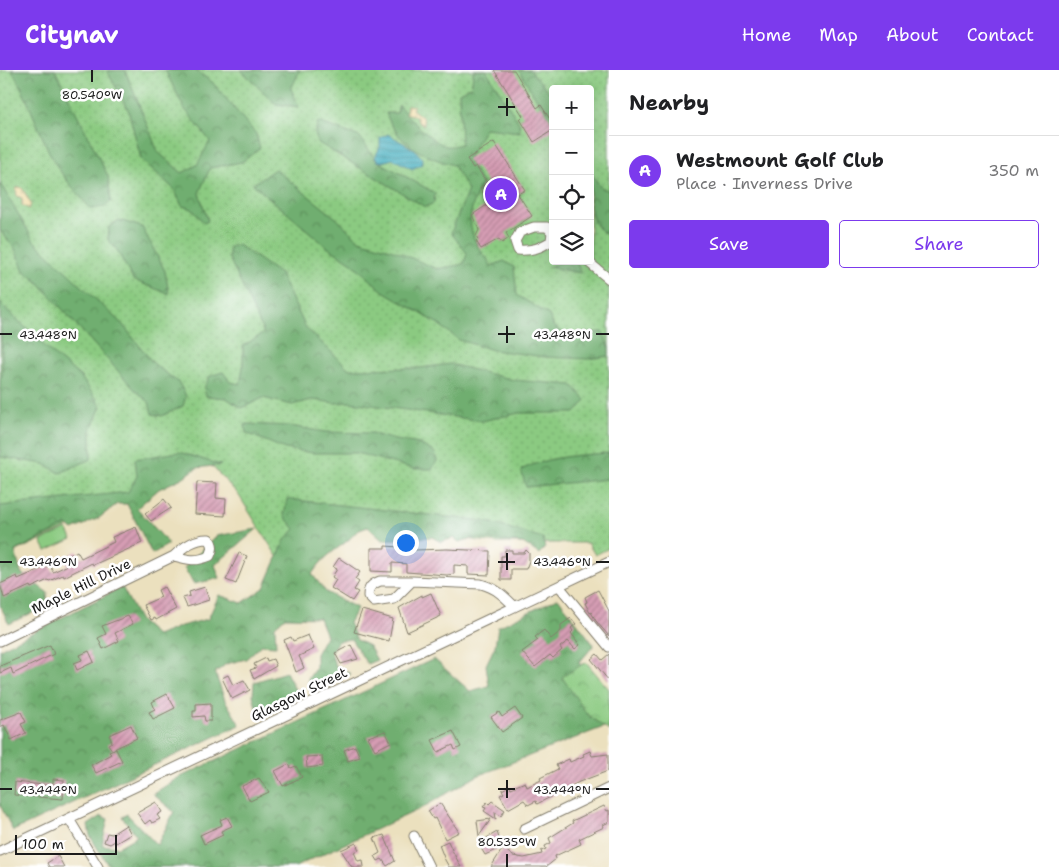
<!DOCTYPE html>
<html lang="en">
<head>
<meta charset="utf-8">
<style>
  :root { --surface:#fff; --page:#f2f2f2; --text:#202124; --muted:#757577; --line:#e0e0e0; --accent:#7c3aed }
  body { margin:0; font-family:"Shantell Sans",sans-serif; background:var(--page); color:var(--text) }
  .controls { position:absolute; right:15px; top:15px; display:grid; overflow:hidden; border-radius:5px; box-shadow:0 5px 20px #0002 }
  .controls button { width:45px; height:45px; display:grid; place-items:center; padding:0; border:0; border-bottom:1px solid var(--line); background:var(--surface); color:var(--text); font:25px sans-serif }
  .scale { position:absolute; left:15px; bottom:12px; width:102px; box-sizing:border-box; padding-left:5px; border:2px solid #1c1c1c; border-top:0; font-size:14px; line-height:18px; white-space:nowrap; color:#1c1c1c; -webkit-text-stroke:4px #fff; paint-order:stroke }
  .you { position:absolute; left:405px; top:472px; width:18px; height:18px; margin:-12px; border:4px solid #fff; border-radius:50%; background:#1a73e8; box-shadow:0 0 0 8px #1a73e833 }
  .badge { display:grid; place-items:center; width:32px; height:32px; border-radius:50%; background:var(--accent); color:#fff; font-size:16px; font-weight:700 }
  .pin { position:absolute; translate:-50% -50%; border:2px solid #fff; box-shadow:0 1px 5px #0006 }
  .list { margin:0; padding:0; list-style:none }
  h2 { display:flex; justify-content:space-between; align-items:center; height:65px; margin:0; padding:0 20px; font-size:21px }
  h2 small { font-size:16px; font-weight:400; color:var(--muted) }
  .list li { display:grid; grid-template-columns:32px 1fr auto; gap:15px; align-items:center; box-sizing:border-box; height:70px; padding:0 20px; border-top:1px solid var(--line) }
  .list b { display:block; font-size:19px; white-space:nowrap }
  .list p { margin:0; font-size:16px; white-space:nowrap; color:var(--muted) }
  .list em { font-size:16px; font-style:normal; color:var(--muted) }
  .actions { display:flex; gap:10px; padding:15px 20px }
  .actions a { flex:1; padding:11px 0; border:1px solid var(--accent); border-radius:5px; text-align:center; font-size:18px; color:var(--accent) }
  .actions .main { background:var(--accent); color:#fff }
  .icon { flex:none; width:28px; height:28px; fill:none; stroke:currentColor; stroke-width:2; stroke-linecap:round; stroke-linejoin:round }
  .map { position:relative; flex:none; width:609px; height:797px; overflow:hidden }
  header { display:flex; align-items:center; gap:30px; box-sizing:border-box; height:70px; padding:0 25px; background:var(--accent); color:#fff }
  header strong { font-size:24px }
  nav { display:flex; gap:28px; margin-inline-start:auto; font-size:18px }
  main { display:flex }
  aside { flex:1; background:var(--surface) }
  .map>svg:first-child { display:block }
  .grass { fill:url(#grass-dots); stroke:#54734e; fill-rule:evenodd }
  .forest { fill:url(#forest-crowns); stroke:#466546 }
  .sand { fill:url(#sand-dots); stroke:#857b5d }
  .park { fill:url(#park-crowns); stroke:#54734e }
  .pitch { fill:#8bca81; stroke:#54734e }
  .water { fill:url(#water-rules); stroke:#2c636c }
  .building { fill:url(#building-hatch) }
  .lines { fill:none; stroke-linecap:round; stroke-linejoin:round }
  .minor-casing { stroke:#847e6d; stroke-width:11 }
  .minor { stroke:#fff; stroke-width:9 }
  .ticks { fill:none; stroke:#1c1c1c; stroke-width:2 }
  .labels { text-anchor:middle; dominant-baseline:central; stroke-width:5; stroke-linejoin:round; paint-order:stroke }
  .street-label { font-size:14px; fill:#1c1c1c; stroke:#fff }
  .ticks-label { font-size:12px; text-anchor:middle; fill:#1c1c1c; stroke:#fff; stroke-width:5; stroke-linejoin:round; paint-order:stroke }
</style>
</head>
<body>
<header>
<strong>Citynav</strong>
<nav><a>Home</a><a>Map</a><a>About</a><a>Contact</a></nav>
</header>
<main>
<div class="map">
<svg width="609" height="797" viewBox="0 0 609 797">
  <defs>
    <pattern id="grass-dots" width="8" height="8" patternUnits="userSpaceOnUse" patternTransform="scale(1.25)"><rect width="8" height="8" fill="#8bca81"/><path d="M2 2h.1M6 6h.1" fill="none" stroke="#77ad6f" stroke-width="1.8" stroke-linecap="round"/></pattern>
    <pattern id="forest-crowns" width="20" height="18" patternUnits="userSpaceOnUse" patternTransform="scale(1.25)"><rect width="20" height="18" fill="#70ae6f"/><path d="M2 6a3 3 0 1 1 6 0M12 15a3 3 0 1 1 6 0" fill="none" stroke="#5b8d5a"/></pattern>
    <pattern id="sand-dots" width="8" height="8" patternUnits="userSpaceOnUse" patternTransform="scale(1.25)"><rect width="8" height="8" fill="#eeda9e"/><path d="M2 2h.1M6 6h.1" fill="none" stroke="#ccba88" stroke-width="1.8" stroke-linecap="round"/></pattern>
    <pattern id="park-crowns" width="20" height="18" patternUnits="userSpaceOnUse" patternTransform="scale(1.25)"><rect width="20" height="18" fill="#8bca81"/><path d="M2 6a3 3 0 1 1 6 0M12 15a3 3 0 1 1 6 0" fill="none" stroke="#77ad6f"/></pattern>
    <pattern id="water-rules" width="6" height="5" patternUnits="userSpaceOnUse" patternTransform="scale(1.25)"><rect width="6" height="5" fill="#3caabb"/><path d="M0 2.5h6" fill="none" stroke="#328a97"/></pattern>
    <pattern id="building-hatch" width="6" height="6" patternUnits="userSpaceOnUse" patternTransform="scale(1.25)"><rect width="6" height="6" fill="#d69db4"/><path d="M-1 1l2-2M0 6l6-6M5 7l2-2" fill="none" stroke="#ad7f92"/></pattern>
  </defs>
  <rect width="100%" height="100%" fill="#fff"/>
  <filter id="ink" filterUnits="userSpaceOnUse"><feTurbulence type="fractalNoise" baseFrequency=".02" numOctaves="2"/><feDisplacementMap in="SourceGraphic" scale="10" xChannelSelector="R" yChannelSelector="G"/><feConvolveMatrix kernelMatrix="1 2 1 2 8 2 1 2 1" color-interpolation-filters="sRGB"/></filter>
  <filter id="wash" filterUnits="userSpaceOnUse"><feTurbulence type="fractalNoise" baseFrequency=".0096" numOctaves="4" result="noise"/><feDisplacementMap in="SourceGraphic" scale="20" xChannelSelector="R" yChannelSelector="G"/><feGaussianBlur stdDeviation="1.12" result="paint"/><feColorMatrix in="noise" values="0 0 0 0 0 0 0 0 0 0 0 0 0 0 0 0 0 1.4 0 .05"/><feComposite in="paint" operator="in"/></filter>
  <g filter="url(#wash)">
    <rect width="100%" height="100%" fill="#ebe0be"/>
    <path class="grass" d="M0 0H609V478L595 485 588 473H499L356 456 290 507 238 424 207 391 0 489ZM553 19H590V191H553Z"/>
    <path class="forest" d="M12 0H55L108 106 111 131 104 137 91 139C76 122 60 104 50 84 37 56 27 27 12 0Z
      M125 0 158 82 182 103 197 95 210 71 184 38 165 0H195L212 12 256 64 260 78 242 92 210 98 199 123 208 151 204 153 192 139 182 136 174 119 141 89 128 39 107 1Z
      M241 0H300L291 19 299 37 276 34Z
      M474 0H486L519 53 520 62 485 58 468 89 482 113C472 135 465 149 476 173 479 181 487 186 491 196L504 191 514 197 517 225 549 245 554 257 564 263 603 262 609 278V286L588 289 545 287 493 280 459 270 437 253 383 221 352 193 327 177 253 114 275 99 336 148 359 170 393 180 437 199 464 194 467 183 451 163 468 120 453 95C423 86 397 74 386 43H397L399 35C406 46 434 73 446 76 451 77 457 75 461 74L459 22 471 17Z
      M519 0H530L553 26V56Z
      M318 52 360 67 376 90 435 123 434 133 425 137 317 72 315 62Z
      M590 102 601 117 609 121V168L594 153 590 136Z
      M0 113 34 171 123 255 153 293 179 313 186 326 183 336 162 346 152 344 149 332 135 320 38 212 24 201 15 179 0 160Z
      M119 150 142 157 165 201 169 224 133 210 117 180 108 170 109 157Z
      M238 175 280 204 306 258 349 299 420 298 450 294 514 310 572 315 586 330 575 343H519L482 351 351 332 336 333 312 330 292 335 263 328 242 338 226 328 206 326 204 318 210 306 223 302 230 312 240 314 243 297V276L264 263 229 188V177Z
      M566 191H576L581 203 548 197Z
      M0 233 54 285 81 307 101 336 91 360V389L60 403 44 394 0 387V308L2 306C3 282 0 258 0 233Z
      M245 354 290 356 325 362 371 363 395 370 420 374 435 383 437 391 432 399H414L357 383H313L285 379 246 363Z
      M179 382 221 395 197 398 182 408 159 419 137 438 169 474 152 484 127 434H117L99 448 73 460 67 455 15 481 21 503 48 523 46 536 9 554 0 535V436L128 422 137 406 135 389Z
      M609 383V409L526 417 521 400C548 386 579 385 609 383Z
      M287 429 484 451 543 468 545 478 539 484 523 473 474 468 459 472 454 468 441 472 432 467 382 470 368 457C352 462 357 463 346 472 330 484 324 487 312 504L326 522 357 538 349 553 357 570 369 576 377 590 367 594 351 569 338 571 331 581 335 596 351 604 311 621 308 609 316 597V584L326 566 319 548 285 547 275 556 276 576 261 575 246 589 226 594 215 603 225 630 240 655 13 761 0 735V579L122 517 140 551 157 566 181 556 208 549 219 525 242 533 264 518 285 470 295 459 284 446Z
      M257 459 215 495 220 508 194 514 184 498 216 466Z
      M558 528 594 575 579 593 609 628V655L477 706 420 739 295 797H109L90 766 88 755 102 746 108 749 102 775 118 777 137 766 122 747 127 744 157 775 174 742 153 724 176 709 434 589 470 621 489 616 486 595 495 576 498 557Z
      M286 602 299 627 258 646 253 625 254 612Z"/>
    <path class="sand" d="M407 35 414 36 412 39 423 48 424 55 419 53 415 46 406 43Z
      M19 117 22 118 31 134 29 139 22 135V128L17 126 16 119Z"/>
    <path class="park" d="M586 592 609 619V661L587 644 562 607Z"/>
    <path class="pitch" d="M67 459 72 469 46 481 41 471Z"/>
    <path class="water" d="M388 64 415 80 423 89 422 94 412 99 393 89 382 92 377 91 375 87 380 77V68Z"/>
    <g id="blocks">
      <path class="building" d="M494 0H514L537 38 541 35 553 54V60L534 72 520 49 523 46Z
        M494 72 525 120 518 124 532 146 506 163 509 168 502 173 499 169 481 179 476 171 478 169 476 166 479 160 472 145 490 133 480 118 487 113 476 96 473 98 467 89Z
        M197 412 217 413 216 428 226 429 225 446 195 444Z
        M164 429 171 438 151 451 145 444Z
        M136 457 142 473 93 495 92 493 64 507 63 505 49 511 48 510 31 518 30 516 4 528 0 514 17 506 18 509 50 495 53 502 68 495 64 488 77 481 81 488 114 472 112 467Z
        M385 476 415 478V480L447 479 490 481 489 505 468 504V496L454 495V504L447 505 406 502V494L392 493V502L371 501V478H385Z
        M505 480H512V483H524L526 480 529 483V491L526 499H511V510H501V486H505Z
        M239 483 247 486 236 514 226 510Z
        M339 488 360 502 355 509 359 512 354 520 358 522 352 531 331 518 336 510 332 507 337 499 333 497Z
        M164 517 176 539 156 550 155 548 151 550 143 535 161 527 158 520Z
        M205 517 209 530 187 537 183 528 190 526 189 522Z
        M598 520 609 541V566L596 551 591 542 590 543 585 533 587 532 585 527Z
        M431 523 441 546 407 562 399 538 422 525V527Z
        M362 540 393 549 389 571 354 562Z
        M128 546 133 554 115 563 119 571 103 579 98 568 106 564 102 556Z
        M571 548 576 554 571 558 573 561 571 563 580 575 575 579 568 571 560 577 562 580 553 588 550 585 535 597 522 582 538 570 535 567 544 560 551 569 561 561V555Z
        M308 565 314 579 299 586 304 598 296 602 284 570 291 567 293 571Z
        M50 575 54 584 13 604 11 598 0 603V596Z
        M351 575 358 589 341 594 335 583Z
        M89 581 94 592 77 600 74 593 82 590 80 585Z
        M597 584 602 590 609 584V611L591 589Z
        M266 588 267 591 273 589 276 596 254 609 250 600 256 598 254 594Z
        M228 605 233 615 244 610 250 620 232 629 222 608Z
        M167 624 175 638 153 649 149 642 155 639 152 632Z
        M211 633V651H205L204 646 193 647V641H196V634Z
        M515 638 522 648 502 662 491 647 499 642 502 647Z
        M21 642 26 652 21 654 26 663 11 670 4 655 0 657V650Z
        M131 655 137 668 112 680 108 674 112 672 109 665Z
        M385 661 391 672 375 680 368 667Z
        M453 661 461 677 455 680 453 675 438 682 432 670Z
        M355 676 360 687 348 691 344 680Z
        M116 679 122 691 96 703 91 695 111 684 109 682Z
        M590 681 592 686 608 684V701L579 712 537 734 536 731 528 735 524 730 508 739 500 725 504 723 502 720 509 716 511 718 525 712 527 717 541 710 540 708 558 699 556 695 569 689 570 692 584 686 583 684Z
        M322 686 323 696 307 698 306 687Z
        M289 694 291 698 296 696 302 707 283 716 275 701Z
        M259 708 269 722 250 731 242 716Z
        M53 709 64 710 63 729 14 725 15 712 53 716Z
        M492 731 505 740 501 746 495 742 496 749 484 741 486 738 483 737 487 732 489 734Z
        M156 732 162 742 157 745 160 749 152 753 150 750 145 754 137 743Z
        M440 733 459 762 445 769 435 748 433 749 428 741Z
        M604 736 607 741 609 740V752L603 755 604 757 579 769 581 774 555 786 556 789 546 797H491L503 778 513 786 524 788 542 784 541 781 546 779 545 776 551 773 549 768 573 753 572 751Z
        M227 747 232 756 221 761 223 765 204 774 200 765 222 755 220 750Z
        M491 749 479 766 477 751Z
        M126 755 131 764 116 773 115 771 110 774 104 772 107 763 112 764Z
        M497 762 502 777 485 785 478 773Z
        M384 765 395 791 387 796 382 789 378 791 375 786 380 783 374 768Z
        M448 771 453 782 461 797H449L445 790 439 775Z
        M356 773 359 780 354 782 358 791 363 790 364 797H352L341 780Z
        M58 786 64 797H49L47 793Z"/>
    </g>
  </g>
  <g filter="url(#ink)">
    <use href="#blocks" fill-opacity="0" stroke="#847e6d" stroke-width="1"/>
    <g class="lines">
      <g class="minor-casing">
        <path id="minor" d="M534 157H547L552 162 551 171C540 178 532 181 518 180L515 171 520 162Z
          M587 191 609 209
          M380 511H412L394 529 374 532 368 526C368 517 372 514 380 511Z
          M412 511 481 514C496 518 504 526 514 536
          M559 516 609 577
          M0 571 174 486C184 476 195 468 209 469 214 475 213 479 210 486 196 492 188 490 174 486
          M69 749 98 797
          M524 759 609 718
          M414 766 429 797
          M0 781 609 492"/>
      </g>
      <use href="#minor" class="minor"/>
    </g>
  </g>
  <path class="ticks" d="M92 0V12M507 28V46M498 37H515M507 256V273M0 264H12M498 264H515M596 264H609M507 483V500M0 492H12M498 492H515M596 492H609M507 710V728M0 719H12M498 719H515M596 719H609M507 784V797"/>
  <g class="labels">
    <g class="street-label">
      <text transform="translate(81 516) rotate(-26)">Maple Hill Drive</text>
      <text transform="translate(299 624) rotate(-26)">Glasgow Street</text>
    </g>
  </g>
  <g class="ticks-label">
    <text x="92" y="29">80.540°W</text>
    <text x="48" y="269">43.448°N</text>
    <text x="562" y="269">43.448°N</text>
    <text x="48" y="496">43.446°N</text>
    <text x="562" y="496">43.446°N</text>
    <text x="48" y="724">43.444°N</text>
    <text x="562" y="724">43.444°N</text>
    <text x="507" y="776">80.535°W</text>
  </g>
</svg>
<div class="controls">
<button>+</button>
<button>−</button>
<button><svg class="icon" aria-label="locate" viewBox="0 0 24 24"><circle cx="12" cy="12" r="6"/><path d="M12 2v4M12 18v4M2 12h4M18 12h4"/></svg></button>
<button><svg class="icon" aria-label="layers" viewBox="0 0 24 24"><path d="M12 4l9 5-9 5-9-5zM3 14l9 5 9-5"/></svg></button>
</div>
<div class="scale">100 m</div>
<div class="you"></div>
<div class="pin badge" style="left:501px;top:124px">A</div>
</div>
<aside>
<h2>Nearby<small></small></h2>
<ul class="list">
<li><span class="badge">A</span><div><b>Westmount Golf Club</b><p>Place · Inverness Drive</p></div><em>350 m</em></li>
</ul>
<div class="actions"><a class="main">Save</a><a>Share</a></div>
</aside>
</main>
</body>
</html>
